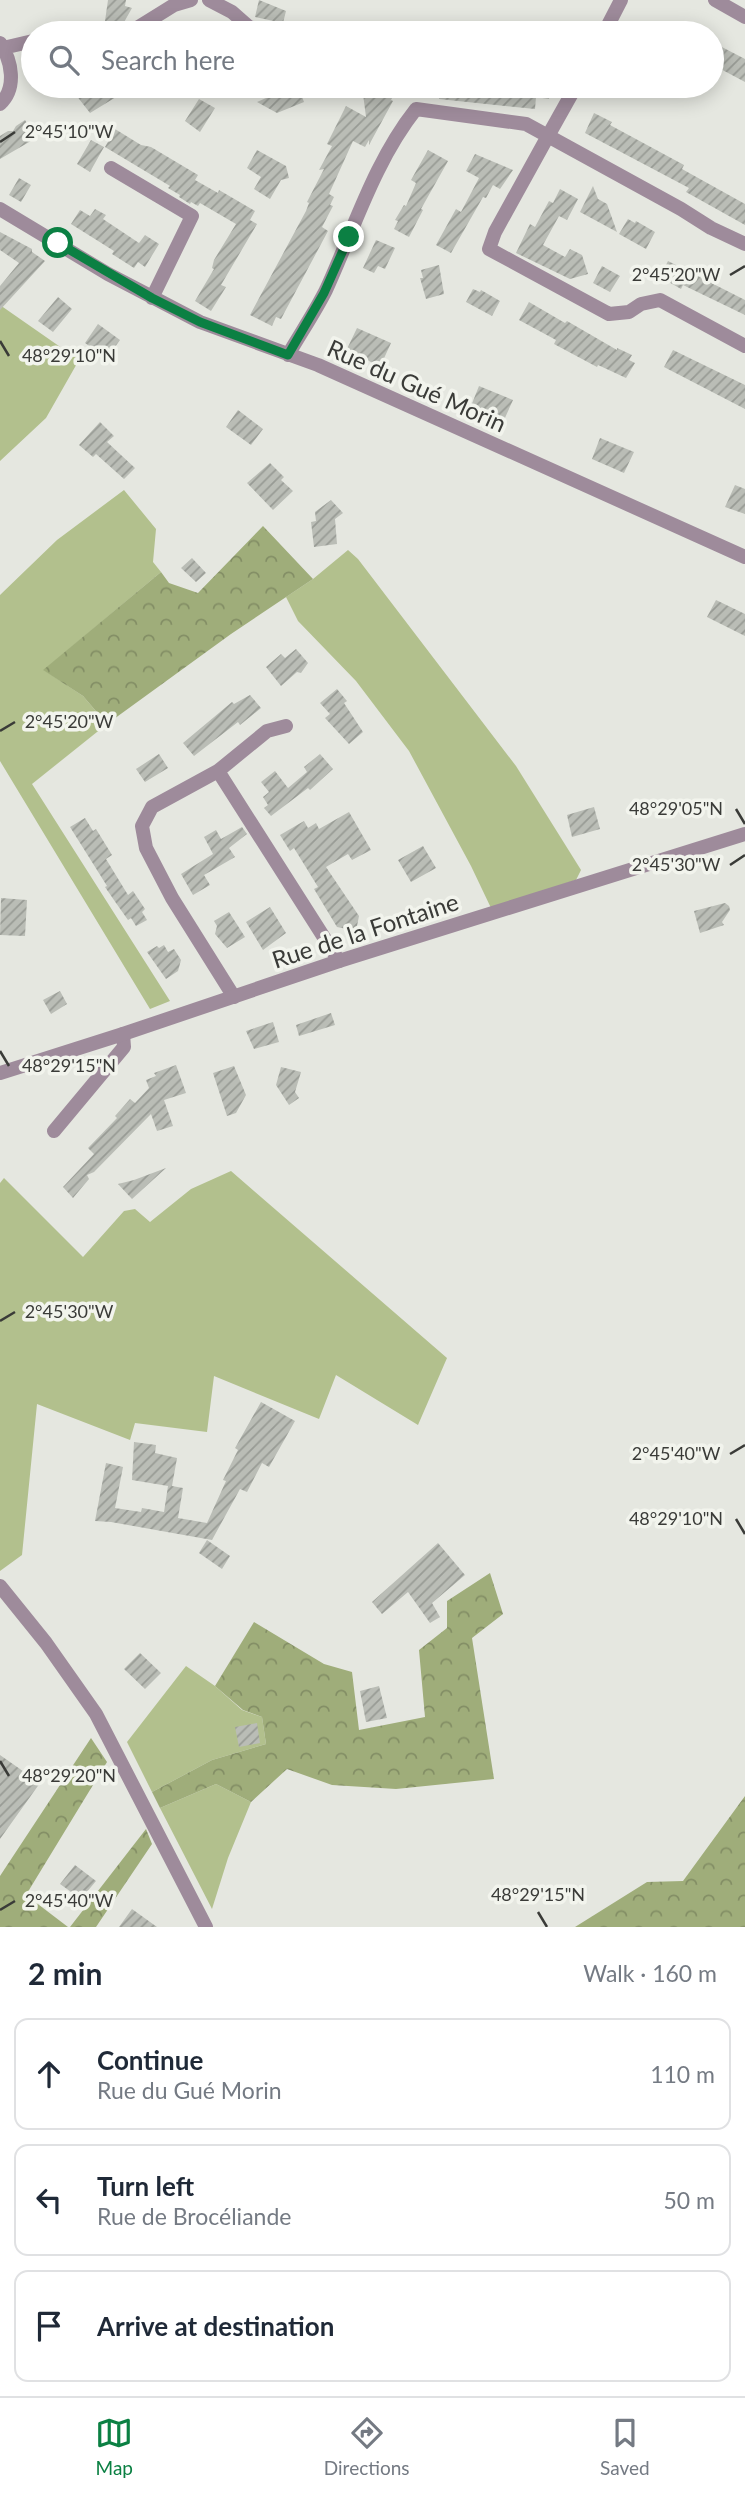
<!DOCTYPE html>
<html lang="en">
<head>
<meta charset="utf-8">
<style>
  :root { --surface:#fff; --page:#f6f6f7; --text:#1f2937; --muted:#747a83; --line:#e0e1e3; --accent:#0b8043 }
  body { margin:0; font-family:Lato,sans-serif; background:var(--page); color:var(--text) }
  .stop { position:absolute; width:21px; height:21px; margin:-16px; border:5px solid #0b8043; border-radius:50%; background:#fff }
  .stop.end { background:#0b8043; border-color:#fff; box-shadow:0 2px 7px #0008 }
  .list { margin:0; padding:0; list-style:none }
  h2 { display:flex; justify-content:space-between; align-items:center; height:91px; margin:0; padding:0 28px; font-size:30px }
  h2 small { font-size:23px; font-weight:400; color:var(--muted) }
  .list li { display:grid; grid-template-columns:46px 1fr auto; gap:21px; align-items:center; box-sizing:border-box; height:112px; margin:0 14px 14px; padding:0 14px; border:2px solid var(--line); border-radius:14px }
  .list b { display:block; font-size:26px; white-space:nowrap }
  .list p { margin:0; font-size:23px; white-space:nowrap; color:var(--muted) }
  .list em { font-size:23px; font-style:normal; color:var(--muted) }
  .icon { flex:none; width:38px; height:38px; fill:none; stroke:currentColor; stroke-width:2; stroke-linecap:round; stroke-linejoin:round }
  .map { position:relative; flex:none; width:745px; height:1927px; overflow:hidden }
  .search { position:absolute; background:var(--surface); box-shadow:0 4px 18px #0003; left:21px; right:21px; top:21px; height:77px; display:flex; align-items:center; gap:18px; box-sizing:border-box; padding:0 24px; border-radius:38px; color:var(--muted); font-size:26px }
  .sheet { height:469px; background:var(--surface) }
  nav { display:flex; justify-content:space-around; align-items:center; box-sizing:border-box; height:98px; border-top:2px solid var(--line); background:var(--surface); font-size:19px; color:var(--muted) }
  nav a { display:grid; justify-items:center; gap:4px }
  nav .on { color:var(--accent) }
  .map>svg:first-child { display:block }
  .grass { fill:#b2c08d }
  .forest { fill:url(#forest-crowns) }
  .building { fill:url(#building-hatch) }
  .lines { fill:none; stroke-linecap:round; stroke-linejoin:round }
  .minor { stroke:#9e8b9b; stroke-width:14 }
  .tertiary { stroke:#9e8b9b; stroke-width:14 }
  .route { stroke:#0b8043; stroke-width:9 }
  .ticks { fill:none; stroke:#3a3b38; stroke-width:2.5 }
  .labels { text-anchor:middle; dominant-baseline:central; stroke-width:7; stroke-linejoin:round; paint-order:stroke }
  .street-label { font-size:24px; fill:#3a3b38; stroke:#f2f4ed }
  .ticks-label { font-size:18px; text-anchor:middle; fill:#3a3b38; stroke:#f2f4ed; stroke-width:7; stroke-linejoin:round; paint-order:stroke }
</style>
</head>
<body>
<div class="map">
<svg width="745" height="1927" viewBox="0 0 745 1927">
  <defs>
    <pattern id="forest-crowns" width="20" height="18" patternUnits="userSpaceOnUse" patternTransform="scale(1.75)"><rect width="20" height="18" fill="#9fad7a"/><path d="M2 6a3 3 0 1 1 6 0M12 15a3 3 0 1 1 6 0" fill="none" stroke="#838e65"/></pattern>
    <pattern id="building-hatch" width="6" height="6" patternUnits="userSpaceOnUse" patternTransform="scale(1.75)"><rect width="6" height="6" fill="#babdb6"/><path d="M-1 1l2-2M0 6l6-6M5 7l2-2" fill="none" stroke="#989b95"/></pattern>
  </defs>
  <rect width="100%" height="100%" fill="#e5e7e0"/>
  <path class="grass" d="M0 305 79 360 46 418 0 461Z
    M124 490 156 529 153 562 161 572 44 670 83 696 107 724 32 784 170 1001 150 1009 0 761V595L57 540Z
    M348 550 358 559 516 766 581 870 576 880 491 908 471 866 409 751 356 681 298 621 286 597 313 579Z
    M231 1171 447 1358 418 1425 336 1375 319 1419 214 1376 207 1432 135 1423 130 1440 37 1404 22 1555 0 1571V1183L4 1178 83 1257 124 1211 135 1209 150 1222 191 1189Z
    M186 1666 215 1686 242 1710 262 1717 266 1744 212 1760 152 1792 127 1742Z
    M216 1784 251 1802 228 1858 212 1909 160 1808Z"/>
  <path class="forest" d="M263 526 313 579 231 634 107 724 83 696 43 670 161 572 169 583 198 593Z
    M490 1573 503 1614 472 1638 494 1779 396 1789 332 1785 287 1769 251 1802 216 1784 160 1808 152 1792 212 1760 266 1744 262 1717 243 1710 215 1686 254 1622 324 1664 352 1672 359 1730 425 1717 419 1650 447 1628V1601Z
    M91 1738 107 1762 26 1895 68 1927H0V1876Z
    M745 1796V1927H575L647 1882 683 1881Z
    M146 1829 152 1844 96 1927H70Z"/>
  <path class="building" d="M108 0H126L125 6 132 8 118 33 104 28Z
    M259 0 286 11 283 23 255 17Z
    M716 44 745 59V82L715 66 717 64 712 61V53Z
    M69 86H134L90 113Z
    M284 86H298L304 102 277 113 257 102 282 91Z
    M362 86H398L391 100 393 101 369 145V140L365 147 353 141 329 194 334 197 330 205 333 206 322 227 328 231 281 319 276 317 272 326 250 315 306 211 309 203 307 202 324 169 319 170 332 146 327 144 346 106 366 117Z
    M440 86H551L549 99 536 97 535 109 439 99Z
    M199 99 215 108 200 132 185 121Z
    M594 113 612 122 610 125 684 165 682 169 745 204V225L686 192 689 188 585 133Z
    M25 120 36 138 0 159V136L8 131H13L16 126Z
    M115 129 141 145 151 147 198 175 195 180 218 193 219 190 255 211 250 220 257 224 221 285 226 287 211 311 195 301 214 269 212 268 214 260 236 224 200 203 198 206 191 202 190 204 179 197 180 195 168 188 170 186 105 147Z
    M91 140 104 147 90 172 77 164Z
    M257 150 286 166 289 178 281 180 270 199 254 189 261 177 247 168Z
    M428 150 448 161 421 209 423 210 409 237 394 229 398 221 395 220 404 205 406 206 416 183 411 180Z
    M475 154 513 170 500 189 493 185 486 198 483 197 451 253 436 245 456 209 461 212 479 178 466 171Z
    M19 178 31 185 21 202 9 195Z
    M593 186 598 199 607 204 617 232 580 212Z
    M560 189 578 199 567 220 559 216 543 245 565 257 570 249 582 255 588 274 570 279 516 253 530 224 535 227 549 201 553 203Z
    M95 209 106 215 103 219 139 243 145 235 159 244 145 267 138 262 134 268 112 254 114 251 71 224 80 210 90 216Z
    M628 219 635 223 636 221 655 232 646 249 619 234Z
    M0 232 32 249V252L45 261 0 310V286L19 263 0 250Z
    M376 240 395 248 385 269 378 266 374 273 363 268Z
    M668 261 745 300V315L683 285 681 289 660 277Z
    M439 265 444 294 426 299 420 278H423L421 270Z
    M602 266 620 276 610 292 593 283Z
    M473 289 480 292 481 290 500 301 492 316 466 302Z
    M58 297 72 309 53 332 38 321Z
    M529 302 565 323 567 321 617 350V348L632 355 629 360 635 363 626 378 598 365 597 367 554 344 556 340 519 320Z
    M98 324 120 340 107 358 85 343Z
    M357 328 391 343 380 367 347 349Z
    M673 350 745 385V409L664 367Z
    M479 386 513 400 504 420 471 406Z
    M238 410 263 429 251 445 226 427Z
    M100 422 114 436 107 442 135 468 124 479 96 454 93 457 79 445Z
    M600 438 634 452 624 473 592 459Z
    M270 463 284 477 281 480 293 491 273 510 247 483Z
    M735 485 745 489V514L725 507Z
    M331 500 343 513 335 519 337 544 314 547 311 522 316 521 315 512Z
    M192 558 206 573 196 582 181 568Z
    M716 600 745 614V636L707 617Z
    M296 649 308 663 301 673 297 672 281 686 266 667 281 654 285 658Z
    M337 689 347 701 344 703 363 732 349 744 325 718 330 714 320 703Z
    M250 695 261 708 240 725 238 722 194 756 183 743 232 702 234 704Z
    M159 754 168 768 145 782 136 769Z
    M320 754 333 769 310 790 308 788 271 816 264 808 268 805 263 797 269 792 261 782 275 771 288 788 307 772 304 767Z
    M594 807 600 829 572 837 567 815Z
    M349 812 371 850 352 860 348 854 326 867 359 916 356 931 337 927 314 889 318 887 294 848 290 851 280 835 304 821 308 828 316 823 319 829Z
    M85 818 93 831 96 829 112 855 106 859 128 895 133 891 145 909 142 912 147 920 136 926 131 918 128 920 116 903 105 887 107 886 70 827Z
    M242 827 247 834 229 848 235 857 204 875 210 885 193 895 181 874 213 854 204 837 216 830 221 839Z
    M423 846 436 868 411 882 398 860Z
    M1 898 27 900 25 936 0 935Z
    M725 903 729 906 730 910 722 922 724 925 700 933 694 911Z
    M270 907 286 933 263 950 246 922Z
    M229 912 245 937 227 948 215 934 217 926 214 921Z
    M164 945 168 952 174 949 181 960 178 971 166 979 147 952 157 946 159 948Z
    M60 991 67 1004 51 1014 43 1000Z
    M331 1013 335 1025 299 1036 296 1025Z
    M273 1022 279 1042 254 1049 246 1031Z
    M176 1065 186 1093 164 1100 173 1126 157 1131 151 1114 94 1172 87 1175 89 1179 73 1198 63 1187 94 1154 88 1148 117 1118 115 1116 130 1099 135 1103 149 1088 146 1080 156 1076 154 1073Z
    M234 1066 246 1095 236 1113 227 1116 213 1073Z
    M281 1067 301 1072 295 1092 299 1098 289 1105 276 1085Z
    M166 1168 132 1199 118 1184 134 1180Z
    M261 1402 295 1421 269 1467 262 1463 247 1492 240 1489 212 1540 111 1522 95 1521 106 1463 123 1467 115 1508 141 1512 142 1508 164 1512 168 1486 132 1480 134 1442 156 1445 155 1453 177 1458 172 1486 183 1488 178 1518 207 1523 226 1481 223 1480 238 1450 235 1448Z
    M207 1540 230 1556 222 1569 199 1553Z
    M438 1543 465 1575 432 1603 440 1617 430 1623 408 1592 382 1614 372 1602Z
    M140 1653 161 1673 145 1689 124 1669Z
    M379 1686 387 1718 366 1722 360 1691Z
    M257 1723 260 1743 239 1747 235 1727Z
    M0 1755 40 1783 0 1839Z
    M75 1865 96 1881 81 1899 60 1884Z
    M132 1909 157 1927H119Z"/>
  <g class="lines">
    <path class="minor" d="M209 0 232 12 249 27 268 33H292
      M715 0 745 17
      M129 33 174 5 191 0
      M604 33 621 0
      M0 43C12 61 17 88 0 104
      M3 48 33 41
      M111 168 192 216 152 298
      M0 209 108 274 200 322 318 365 745 557
      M745 244 711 228 681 209 548 136 495 232 489 249 609 314 629 312 641 304 660 300 745 346
      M288 355C300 334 315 312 326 290 354 229 374 162 416 109L526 124 548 136 576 86
      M218 771 339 961
      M234 997 172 898 146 848 142 826 152 807 218 771 267 731 286 726
      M54 1131 124 1047 123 1034"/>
    <path class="tertiary" d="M0 1073 123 1034 339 961 745 834
      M0 1586 46 1643 96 1714 206 1927"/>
  </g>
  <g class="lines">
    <path class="route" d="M58 243 152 298 200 322 288 355 324 293 349 237"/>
  </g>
  <path class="ticks" d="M0 142 15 132M730 275 745 266M0 341 9 356M0 731 15 722M736 809 745 824M730 865 745 855M0 1051 9 1066M0 1321 15 1312M730 1454 745 1445M736 1519 745 1534M0 1761 9 1776M0 1910 15 1901M538 1912 547 1927"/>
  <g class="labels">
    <g class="street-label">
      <text transform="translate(417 385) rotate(24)">Rue du Gué Morin</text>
      <text transform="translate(365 930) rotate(-18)">Rue de la Fontaine</text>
    </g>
  </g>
  <g class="ticks-label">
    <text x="69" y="138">2°45'10"W</text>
    <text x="676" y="281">2°45'20"W</text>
    <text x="69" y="362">48°29'10"N</text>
    <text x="69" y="728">2°45'20"W</text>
    <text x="676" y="815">48°29'05"N</text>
    <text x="676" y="871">2°45'30"W</text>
    <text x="69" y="1072">48°29'15"N</text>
    <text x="69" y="1318">2°45'30"W</text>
    <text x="676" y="1460">2°45'40"W</text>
    <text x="676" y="1525">48°29'10"N</text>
    <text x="69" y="1782">48°29'20"N</text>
    <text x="538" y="1901">48°29'15"N</text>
    <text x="69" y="1907">2°45'40"W</text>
  </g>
</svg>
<div class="stop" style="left:58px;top:243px"></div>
<div class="stop end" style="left:349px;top:237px"></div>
<div class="search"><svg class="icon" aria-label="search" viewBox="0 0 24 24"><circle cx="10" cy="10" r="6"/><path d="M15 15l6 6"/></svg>Search here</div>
</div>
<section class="sheet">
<h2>2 min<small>Walk · 160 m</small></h2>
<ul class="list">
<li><svg class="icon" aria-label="ahead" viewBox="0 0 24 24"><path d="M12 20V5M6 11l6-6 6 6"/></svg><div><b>Continue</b><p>Rue du Gué Morin</p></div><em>110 m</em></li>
<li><svg class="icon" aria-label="left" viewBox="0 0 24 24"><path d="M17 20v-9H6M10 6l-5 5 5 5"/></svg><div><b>Turn left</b><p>Rue de Brocéliande</p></div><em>50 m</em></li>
<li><svg class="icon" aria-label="arrive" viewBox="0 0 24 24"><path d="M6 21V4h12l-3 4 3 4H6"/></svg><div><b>Arrive at destination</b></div></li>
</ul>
</section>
<nav>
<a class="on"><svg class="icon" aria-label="map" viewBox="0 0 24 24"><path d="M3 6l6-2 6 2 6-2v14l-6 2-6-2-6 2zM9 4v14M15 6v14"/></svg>Map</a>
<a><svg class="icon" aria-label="directions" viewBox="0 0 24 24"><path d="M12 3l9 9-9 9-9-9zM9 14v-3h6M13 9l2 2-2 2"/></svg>Directions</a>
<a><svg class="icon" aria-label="saved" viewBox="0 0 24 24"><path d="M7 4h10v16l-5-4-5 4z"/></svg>Saved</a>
</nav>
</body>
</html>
